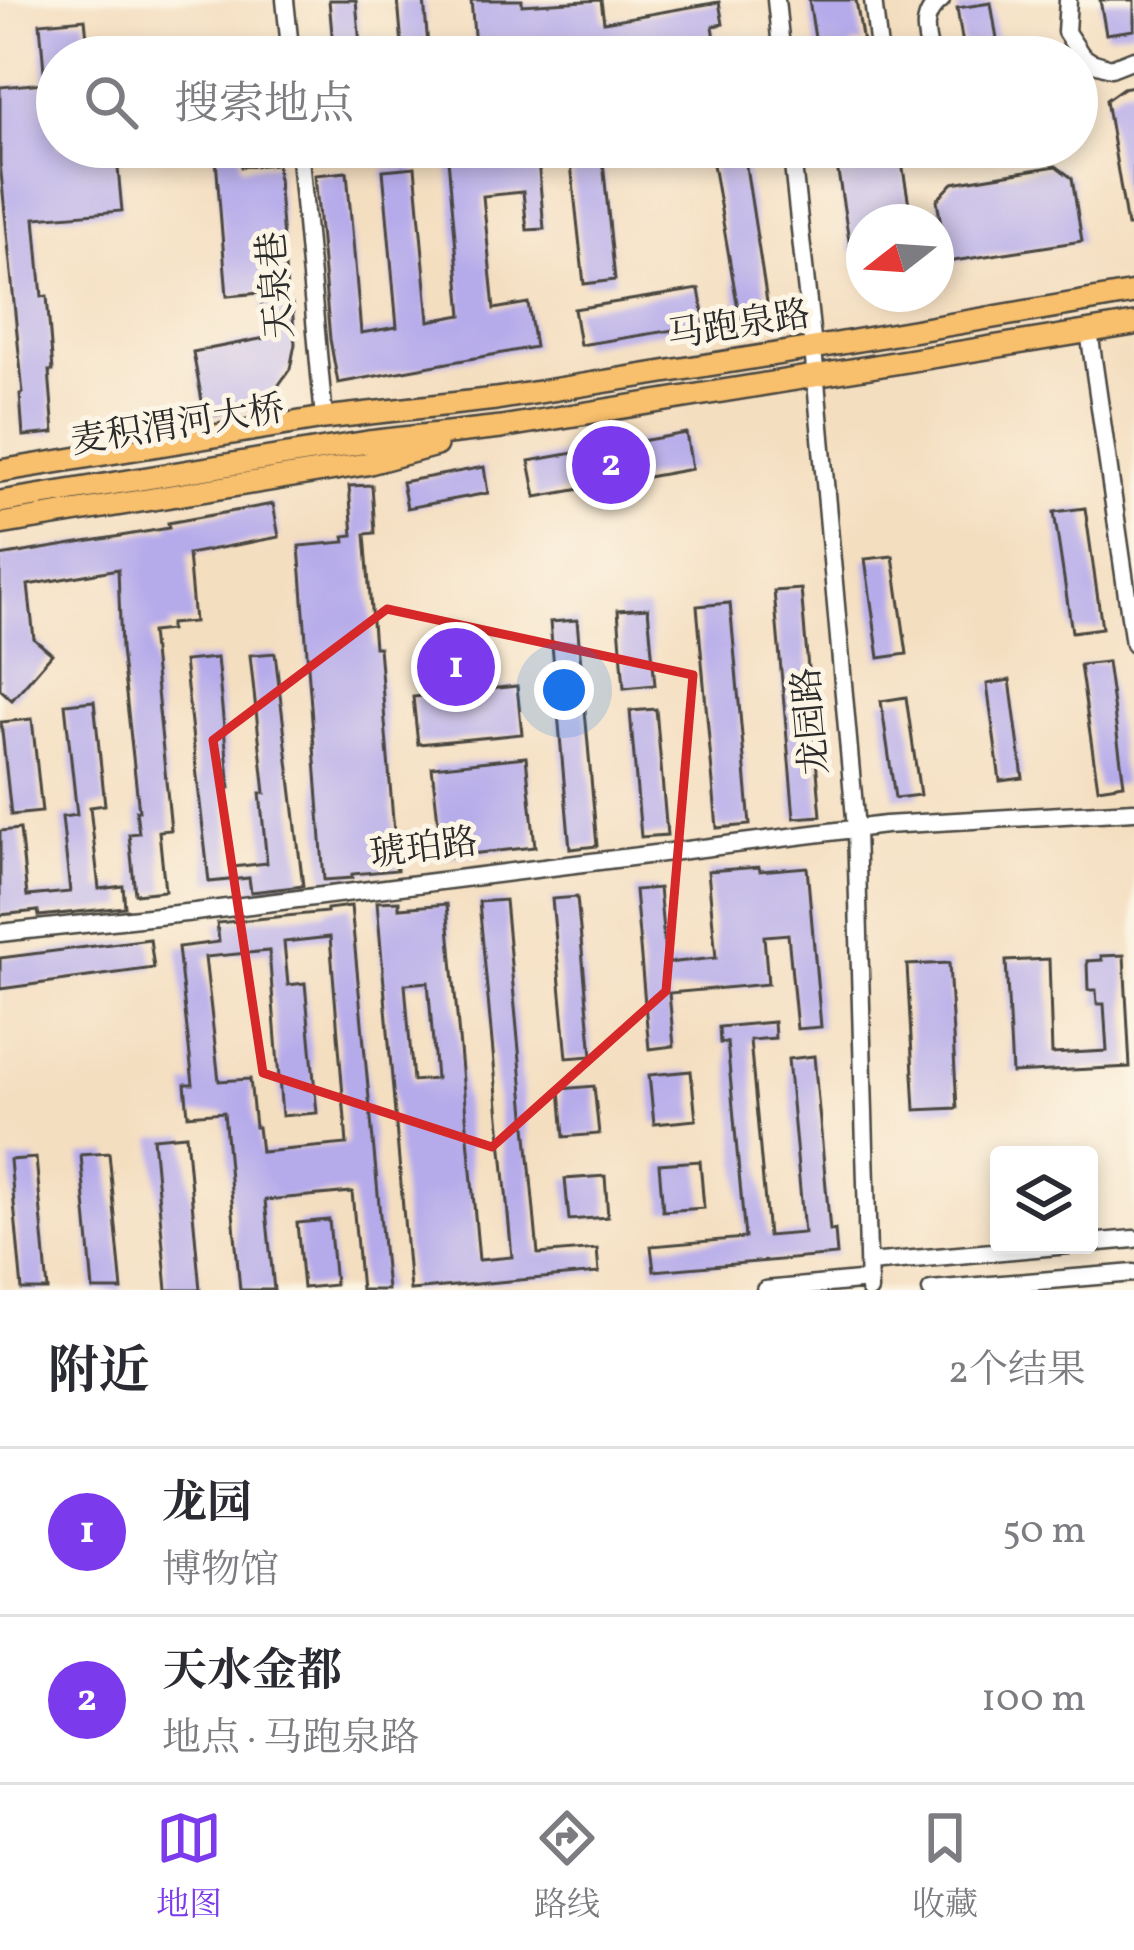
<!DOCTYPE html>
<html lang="zh">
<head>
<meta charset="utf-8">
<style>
  :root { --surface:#fff; --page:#f2f2f3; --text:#2b2b33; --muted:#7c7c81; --line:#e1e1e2; --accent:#7c3aed }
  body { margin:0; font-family:Vollkorn,"Noto Serif SC",serif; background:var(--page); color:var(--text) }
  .controls { position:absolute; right:36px; bottom:36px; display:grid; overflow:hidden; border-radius:12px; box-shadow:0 6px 18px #0003 }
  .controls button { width:108px; height:108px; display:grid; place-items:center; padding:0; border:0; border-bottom:3px solid var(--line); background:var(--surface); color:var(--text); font:60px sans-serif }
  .compass { position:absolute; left:846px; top:204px; width:108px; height:108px; border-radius:50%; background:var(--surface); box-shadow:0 6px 18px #0003; rotate:253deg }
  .you { position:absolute; left:564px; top:690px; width:42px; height:42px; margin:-30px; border:9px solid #fff; border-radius:50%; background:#1a73e8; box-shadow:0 0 0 18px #1a73e833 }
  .badge { display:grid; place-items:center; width:78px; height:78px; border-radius:50%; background:var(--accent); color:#fff; font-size:39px; font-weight:700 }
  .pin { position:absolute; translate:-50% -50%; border:6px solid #fff; box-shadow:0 3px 12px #0006 }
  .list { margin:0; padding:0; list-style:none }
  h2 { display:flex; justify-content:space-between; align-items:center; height:156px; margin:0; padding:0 48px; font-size:51px }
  h2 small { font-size:39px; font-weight:400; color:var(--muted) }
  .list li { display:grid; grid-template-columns:78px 1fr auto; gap:36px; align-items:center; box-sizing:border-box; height:168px; padding:0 48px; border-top:3px solid var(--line) }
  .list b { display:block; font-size:45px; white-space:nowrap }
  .list p { margin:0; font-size:39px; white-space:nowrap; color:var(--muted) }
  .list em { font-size:39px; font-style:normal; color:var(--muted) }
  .icon { flex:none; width:66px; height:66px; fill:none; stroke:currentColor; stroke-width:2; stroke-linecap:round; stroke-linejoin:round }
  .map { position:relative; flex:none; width:1134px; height:1290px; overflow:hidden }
  .search { position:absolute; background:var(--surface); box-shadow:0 6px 18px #0003; left:36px; right:36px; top:36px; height:132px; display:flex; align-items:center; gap:30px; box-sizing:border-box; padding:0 42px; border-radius:66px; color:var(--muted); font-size:45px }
  .sheet { height:492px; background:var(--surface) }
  nav { display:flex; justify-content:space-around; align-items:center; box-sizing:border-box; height:168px; border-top:3px solid var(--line); background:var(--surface); font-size:33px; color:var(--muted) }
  nav a { display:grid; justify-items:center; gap:6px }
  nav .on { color:var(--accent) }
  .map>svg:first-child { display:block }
  .building { fill:#b6abea; fill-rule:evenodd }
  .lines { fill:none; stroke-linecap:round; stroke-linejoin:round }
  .minor-casing { stroke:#494641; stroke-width:21 }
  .major-casing { stroke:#494641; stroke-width:26 }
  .minor { stroke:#fff; stroke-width:16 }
  .major { stroke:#f8bf6c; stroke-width:21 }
  .marked { fill:none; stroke:#d62828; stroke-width:9; stroke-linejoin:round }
  .labels { text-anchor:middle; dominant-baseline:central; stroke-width:10; stroke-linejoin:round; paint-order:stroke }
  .street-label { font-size:36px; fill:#2b2b2b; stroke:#fcf5e5 }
</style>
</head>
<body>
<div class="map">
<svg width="1134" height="1290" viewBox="0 0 1134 1290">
  <rect width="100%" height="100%" fill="#fcf5e5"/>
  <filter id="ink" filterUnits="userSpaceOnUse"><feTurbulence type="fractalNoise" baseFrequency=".00833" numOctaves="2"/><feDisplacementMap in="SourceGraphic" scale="24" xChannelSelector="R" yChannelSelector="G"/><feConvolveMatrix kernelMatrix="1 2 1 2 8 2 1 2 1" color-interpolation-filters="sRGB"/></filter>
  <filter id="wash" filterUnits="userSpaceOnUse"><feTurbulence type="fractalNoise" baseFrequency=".004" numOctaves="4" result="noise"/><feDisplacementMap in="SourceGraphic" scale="48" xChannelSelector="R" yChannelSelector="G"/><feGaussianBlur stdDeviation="2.7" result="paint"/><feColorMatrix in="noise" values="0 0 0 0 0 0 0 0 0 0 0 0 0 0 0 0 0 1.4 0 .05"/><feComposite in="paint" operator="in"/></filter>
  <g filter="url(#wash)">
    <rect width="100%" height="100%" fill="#f4dec0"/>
    <g id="blocks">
      <path class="building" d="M329 0H356L361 57H334Z
        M398 0H424L429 57H403Z
        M471 0H522V5L601 0 604 22 719 2 723 24 713 26 716 46 653 57H476Z
        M809 0H856L863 43 851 45 853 57H818Z
        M1100 0H1134V30L1106 34Z
        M991 3 1000 57H965L957 8Z
        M85 19 89 57H57V147H116L122 211 35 218 42 297 47 296 53 371H49L54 433 23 436 20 394 23 393 0 163V87L45 83 40 23Z
        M1134 86V226H1127L1106 100 1123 88Z
        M215 147H239L241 167 277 164 288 304H292L295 344 290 369 271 396 253 408 205 417 193 352 265 338 261 293 227 296Z
        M519 147H537L544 229 527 230 523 192 483 196 494 309 528 303 535 347 338 383 330 339 315 175 347 172 361 333 397 327 383 170 415 167 429 321 462 315 448 159 479 157 480 160 520 157Z
        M710 147H743L769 315 740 320Z
        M834 147H874L877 167 902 163 912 222H864V250L851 253Z
        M602 152 615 280 584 284 570 155Z
        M1056 166 1072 178 1082 241 947 262 937 200 953 183Z
        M699 289 705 325 580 345 574 309Z
        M686 433 692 469 536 497 529 461Z
        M484 467 488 493 407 508 402 482Z
        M372 485 375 533 365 534 374 647H379L397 870 352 874V878L324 880 299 546 345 542 344 536 353 535 349 486Z
        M273 504 279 537 188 554 194 622 170 624V630L151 632 171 830 159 831 165 891 135 894 129 834 139 833 136 811H139L121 649 118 569 28 585 34 639 52 654 12 700 0 689V556L169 528 168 523Z
        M1085 508 1102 628 1072 632 1054 512Z
        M893 556 907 654 879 658 865 559Z
        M801 589 821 816 794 818 774 591Z
        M730 603 750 825 717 828 697 606Z
        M648 608 655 685 624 688 618 610Z
        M577 620 597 846 570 849 550 622Z
        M275 653 303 886 251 892 249 878 209 882 184 661 217 658 230 788 224 789 233 867 267 863 260 793H265L250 655Z
        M1107 662 1124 784 1098 788 1080 665Z
        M1010 680 1023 778 1000 781 987 684Z
        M517 686 522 734 418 744 413 697Z
        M906 697 920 795 895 798 881 701Z
        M94 701 105 805 90 807 99 889 123 886 125 907 39 916 38 911 0 915V831L20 829 27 896 70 892 62 817 77 815 65 704Z
        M656 709 667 835 641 837 630 711Z
        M32 719 42 812 11 815 1 722Z
        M526 757 535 847 442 857 432 767Z
        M759 867 760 871 807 867 821 1027 797 1029 788 934 764 936 768 984 669 993 674 1046 649 1049 635 890 659 888 666 963 716 958 708 871Z
        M577 897 592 1056 567 1058 552 899Z
        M505 900 538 1254 597 1249 599 1273 410 1290 377 902 399 901V908L447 904 479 1260 512 1257 479 902ZM428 982 436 1079 413 1081 405 984Z
        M351 906 387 1290H361L352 1192 265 1200 274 1290H240L224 1112 188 1115 185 1084H193L178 947 219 942 217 923 327 912V909ZM330 937 347 1144 261 1152 258 1127H255L250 1079 219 1081 205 957 269 951 282 1116 317 1113 305 983 288 985 284 942Z
        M150 939 154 968 0 989V958Z
        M1124 955 1130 1067 1012 1073 1006 961 1049 959 1052 1054 1107 1051 1104 1004H1097L1096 990H1088L1087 961 1102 960 1101 956Z
        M949 963 957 1108 915 1110 907 965Z
        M774 1022 775 1038 750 1040 768 1236 804 1233 788 1059 814 1056 830 1231 835 1230 837 1255 654 1271 651 1246 745 1238 727 1042 720 1043 719 1027Z
        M691 1071 696 1120 654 1124 649 1075Z
        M594 1086 599 1134 564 1137 560 1089Z
        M186 1135 200 1290H167L153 1138Z
        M109 1153 122 1290H93L81 1155Z
        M36 1158 48 1290H22L10 1160Z
        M700 1161 704 1208 663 1211 659 1164Z
        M605 1176 608 1217 569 1220 565 1179Z
        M329 1220 335 1285 303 1288 297 1223Z"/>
    </g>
  </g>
  <g filter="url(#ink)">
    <use href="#blocks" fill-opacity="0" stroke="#494641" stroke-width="3"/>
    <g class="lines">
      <g class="minor-casing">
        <path id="minor" d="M285 0 291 57
          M776 0 782 57
          M873 0 880 57
          M1068 0 1066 32 1082 56 1091 62 1111 68 1134 59
          M931 57C925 34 920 16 941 0
          M299 147 324 418
          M791 147 813 348 856 829 869 1290
          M1089 331 1134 644
          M0 933 195 912 885 825 1134 811
          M1089 1243 1134 1239
          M869 1263 1069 1245
          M765 1290 869 1280
          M931 1290 1134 1273"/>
      </g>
      <g class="major-casing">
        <path id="major" d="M0 471 324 418 496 399 813 348 1134 293
          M0 502 368 442 501 427 1134 324
          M0 524 366 464 436 445"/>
      </g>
      <use href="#minor" class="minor"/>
      <use href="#major" class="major"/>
    </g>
  </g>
  <path class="marked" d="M387 609 693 675 666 991 492 1147 263 1073 213 740Z"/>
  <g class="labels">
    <g class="street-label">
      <text transform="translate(278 285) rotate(-95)">天泉巷</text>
      <text transform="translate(739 327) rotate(-9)">马跑泉路</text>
      <text transform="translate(178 427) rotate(-9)">麦积渭河大桥</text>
      <text transform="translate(813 721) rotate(-95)">龙园路</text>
      <text transform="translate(424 850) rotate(-7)">琥珀路</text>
    </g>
  </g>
</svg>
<div class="controls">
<button><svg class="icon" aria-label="layers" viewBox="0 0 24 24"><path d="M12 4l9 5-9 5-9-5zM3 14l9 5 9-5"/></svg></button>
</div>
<svg class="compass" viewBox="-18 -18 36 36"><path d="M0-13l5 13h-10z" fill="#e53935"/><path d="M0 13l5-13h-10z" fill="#7c7c81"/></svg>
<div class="you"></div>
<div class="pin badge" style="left:456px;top:667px">1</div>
<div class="pin badge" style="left:611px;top:465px">2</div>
<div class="search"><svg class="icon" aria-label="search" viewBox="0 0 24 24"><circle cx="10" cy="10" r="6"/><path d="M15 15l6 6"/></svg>搜索地点</div>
</div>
<section class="sheet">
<h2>附近<small>2个结果</small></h2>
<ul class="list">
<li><span class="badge">1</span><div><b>龙园</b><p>博物馆</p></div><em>50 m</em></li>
<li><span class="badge">2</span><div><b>天水金都</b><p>地点 · 马跑泉路</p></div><em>100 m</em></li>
</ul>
</section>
<nav>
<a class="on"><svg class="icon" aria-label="map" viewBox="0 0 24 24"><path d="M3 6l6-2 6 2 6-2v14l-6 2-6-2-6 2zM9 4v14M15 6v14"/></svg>地图</a>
<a><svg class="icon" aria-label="directions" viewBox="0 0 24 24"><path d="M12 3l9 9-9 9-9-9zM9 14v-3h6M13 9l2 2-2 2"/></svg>路线</a>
<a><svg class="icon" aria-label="saved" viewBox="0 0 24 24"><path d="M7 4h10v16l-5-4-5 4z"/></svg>收藏</a>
</nav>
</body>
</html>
